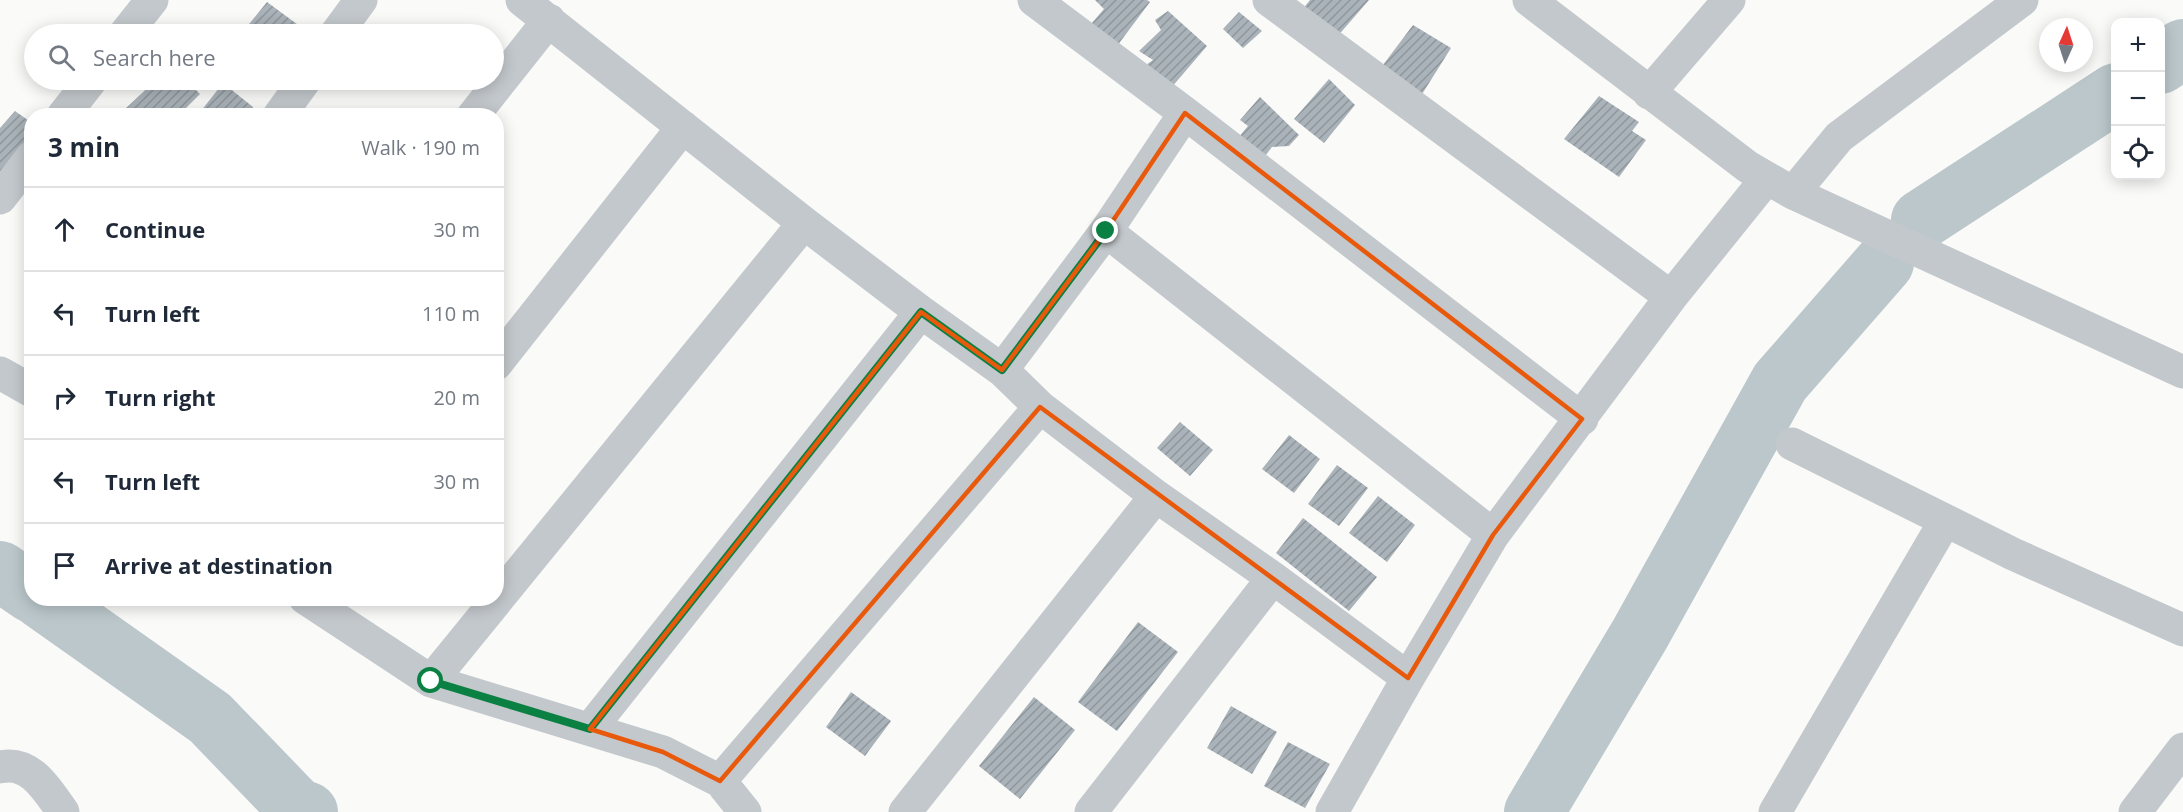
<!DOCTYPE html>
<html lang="en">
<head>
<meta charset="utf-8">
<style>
  :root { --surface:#fff; --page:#f2f2f3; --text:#1f2937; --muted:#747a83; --line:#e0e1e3 }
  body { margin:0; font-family:"Open Sans",sans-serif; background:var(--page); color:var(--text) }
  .controls { position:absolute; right:18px; top:18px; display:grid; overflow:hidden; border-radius:12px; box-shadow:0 3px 15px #0003 }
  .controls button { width:54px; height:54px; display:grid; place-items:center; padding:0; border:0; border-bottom:2px solid var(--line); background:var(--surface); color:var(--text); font:30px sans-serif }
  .compass { position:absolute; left:2039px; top:18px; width:54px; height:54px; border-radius:50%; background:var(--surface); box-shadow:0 3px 15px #0003; rotate:3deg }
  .stop { position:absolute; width:18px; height:18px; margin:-14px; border:4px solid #0b8043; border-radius:50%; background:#fff }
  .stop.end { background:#0b8043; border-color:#fff; box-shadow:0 2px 6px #0008 }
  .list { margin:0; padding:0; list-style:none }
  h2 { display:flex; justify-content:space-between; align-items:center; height:78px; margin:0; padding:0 24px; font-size:26px }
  h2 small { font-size:20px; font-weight:400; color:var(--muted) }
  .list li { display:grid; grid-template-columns:39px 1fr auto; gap:18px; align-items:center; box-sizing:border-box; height:84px; padding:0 24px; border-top:2px solid var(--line) }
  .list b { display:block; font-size:22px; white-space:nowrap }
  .list em { font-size:20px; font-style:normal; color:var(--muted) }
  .icon { flex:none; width:33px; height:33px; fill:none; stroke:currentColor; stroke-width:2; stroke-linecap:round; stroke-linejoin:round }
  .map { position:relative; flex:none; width:2183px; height:812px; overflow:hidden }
  .search { position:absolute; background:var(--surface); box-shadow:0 3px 15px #0003; left:24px; top:24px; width:480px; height:66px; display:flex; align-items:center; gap:15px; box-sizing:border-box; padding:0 21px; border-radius:33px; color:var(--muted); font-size:22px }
  .panel { position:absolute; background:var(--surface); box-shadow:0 3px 15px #0003; left:24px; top:108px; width:480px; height:498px; border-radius:24px }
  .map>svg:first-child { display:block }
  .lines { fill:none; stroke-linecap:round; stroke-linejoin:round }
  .river { stroke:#bbc7cb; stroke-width:60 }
  .building { fill:url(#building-hatch) }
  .street { stroke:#c3c8cc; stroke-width:33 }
  .route { stroke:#0b8043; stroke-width:8 }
  .marked { fill:none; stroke:#e8590c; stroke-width:4.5; stroke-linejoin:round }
</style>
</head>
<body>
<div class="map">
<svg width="2183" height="812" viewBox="0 0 2183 812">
  <defs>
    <pattern id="building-hatch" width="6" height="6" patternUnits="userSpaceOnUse" patternTransform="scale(1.5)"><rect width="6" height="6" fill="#aab3b9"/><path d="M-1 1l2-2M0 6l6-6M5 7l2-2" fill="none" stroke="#8e969c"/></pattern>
  </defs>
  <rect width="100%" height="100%" fill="#fafaf8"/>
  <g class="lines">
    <path class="river" d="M2160 64 2183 49
      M1921 220 2116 93
      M0 571 32 593
      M40 598 210 718 297 808 308 812
      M1534 812 1640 634 1780 382 1884 263"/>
  </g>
  <path class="building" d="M1095 0H1147L1150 2 1114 50 1085 31 1104 9Z
    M1310 0H1369L1336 38 1302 10Z
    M267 2 305 30 302 34H241Z
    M1168 11 1207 46 1171 88 1146 65 1153 60 1139 51 1161 30 1155 20Z
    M1239 12 1262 31 1243 48 1223 29Z
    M1413 25 1451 48 1419 99 1380 69Z
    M77 28 86 34H72Z
    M1329 79 1355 105 1324 143 1294 119Z
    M156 80H186L200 94 178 116H130L124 110Z
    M258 80H274L267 89Z
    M223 83 253 107 246 116H197Z
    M1599 96 1639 122 1632 131 1646 140 1619 177 1564 139Z
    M1260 97 1299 135 1289 146 1272 147 1262 160 1238 138 1248 126 1240 120Z
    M15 111 32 123V142L0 182V128Z
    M1180 422 1213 450 1190 476 1157 448Z
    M1289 435 1320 459 1294 493 1262 469Z
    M1337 465 1368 488 1339 526 1308 504Z
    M1378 496 1415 525 1387 562 1349 533Z
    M1303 518 1377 577 1349 611 1276 553Z
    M1138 622 1178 652 1117 731 1078 702Z
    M851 692 891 721 865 756 826 727Z
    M1034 697 1075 730 1020 799 979 766Z
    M1231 706 1277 732 1252 774 1207 748Z
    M1288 742 1330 764 1305 808 1264 786Z"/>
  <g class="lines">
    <path class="street" d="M522 0 804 223 921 312 1002 370 1040 407 1156 496 1273 578 1408 678 1493 535 1671 297 1767 178
      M1034 0 1185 113 1582 419
      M1269 0 1671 297
      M1529 0 1748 167 1793 193 2183 372
      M125 34 152 0
      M336 34 361 0
      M1649 93 1729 0
      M63 116 91 80
      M279 116 305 80
      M473 116 549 20
      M1793 193 1839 137 2022 0
      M0 198 32 157
      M1106 231 1493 535
      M496 364 683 127
      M1002 370 1106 231 1185 113
      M0 373 32 391
      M1792 444 2013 554 2183 630
      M305 598 431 681 663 752 720 781 745 812
      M431 681 804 223
      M590 729 921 312
      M0 767C31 760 47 790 63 812
      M720 781 1040 407
      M905 812 1156 496
      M1091 812 1273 578
      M1332 812 1408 678
      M1775 812 1945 521
      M2135 812 2183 749"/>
  </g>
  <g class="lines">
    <path class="route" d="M431 681 590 729 921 312 1002 370 1106 231"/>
  </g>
  <path class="marked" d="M1185 113 1582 419 1493 535 1408 678 1040 407 720 781 663 752 590 729 921 312 1002 370 1106 231Z"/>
</svg>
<div class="controls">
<button>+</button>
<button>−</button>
<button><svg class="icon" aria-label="locate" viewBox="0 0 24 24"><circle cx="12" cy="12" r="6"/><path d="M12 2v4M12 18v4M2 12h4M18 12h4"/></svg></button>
</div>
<svg class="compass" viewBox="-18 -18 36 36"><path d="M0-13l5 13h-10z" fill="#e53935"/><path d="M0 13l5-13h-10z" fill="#747a83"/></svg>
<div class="stop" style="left:431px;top:681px"></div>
<div class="stop end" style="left:1106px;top:231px"></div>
<div class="search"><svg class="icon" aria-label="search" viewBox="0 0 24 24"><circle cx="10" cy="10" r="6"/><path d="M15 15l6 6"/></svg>Search here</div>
<section class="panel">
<h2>3 min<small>Walk · 190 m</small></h2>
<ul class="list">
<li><svg class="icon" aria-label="ahead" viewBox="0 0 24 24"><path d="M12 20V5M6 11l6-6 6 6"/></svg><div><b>Continue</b></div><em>30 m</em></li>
<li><svg class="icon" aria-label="left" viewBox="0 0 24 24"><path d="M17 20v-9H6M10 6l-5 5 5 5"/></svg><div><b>Turn left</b></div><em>110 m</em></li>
<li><svg class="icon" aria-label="right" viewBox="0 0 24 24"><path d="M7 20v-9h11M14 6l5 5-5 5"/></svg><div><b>Turn right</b></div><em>20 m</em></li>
<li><svg class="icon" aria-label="left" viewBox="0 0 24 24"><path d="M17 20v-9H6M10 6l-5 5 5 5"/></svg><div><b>Turn left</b></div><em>30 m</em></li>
<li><svg class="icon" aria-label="arrive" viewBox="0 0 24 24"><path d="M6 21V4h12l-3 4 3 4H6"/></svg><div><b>Arrive at destination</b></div></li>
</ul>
</section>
</div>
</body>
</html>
